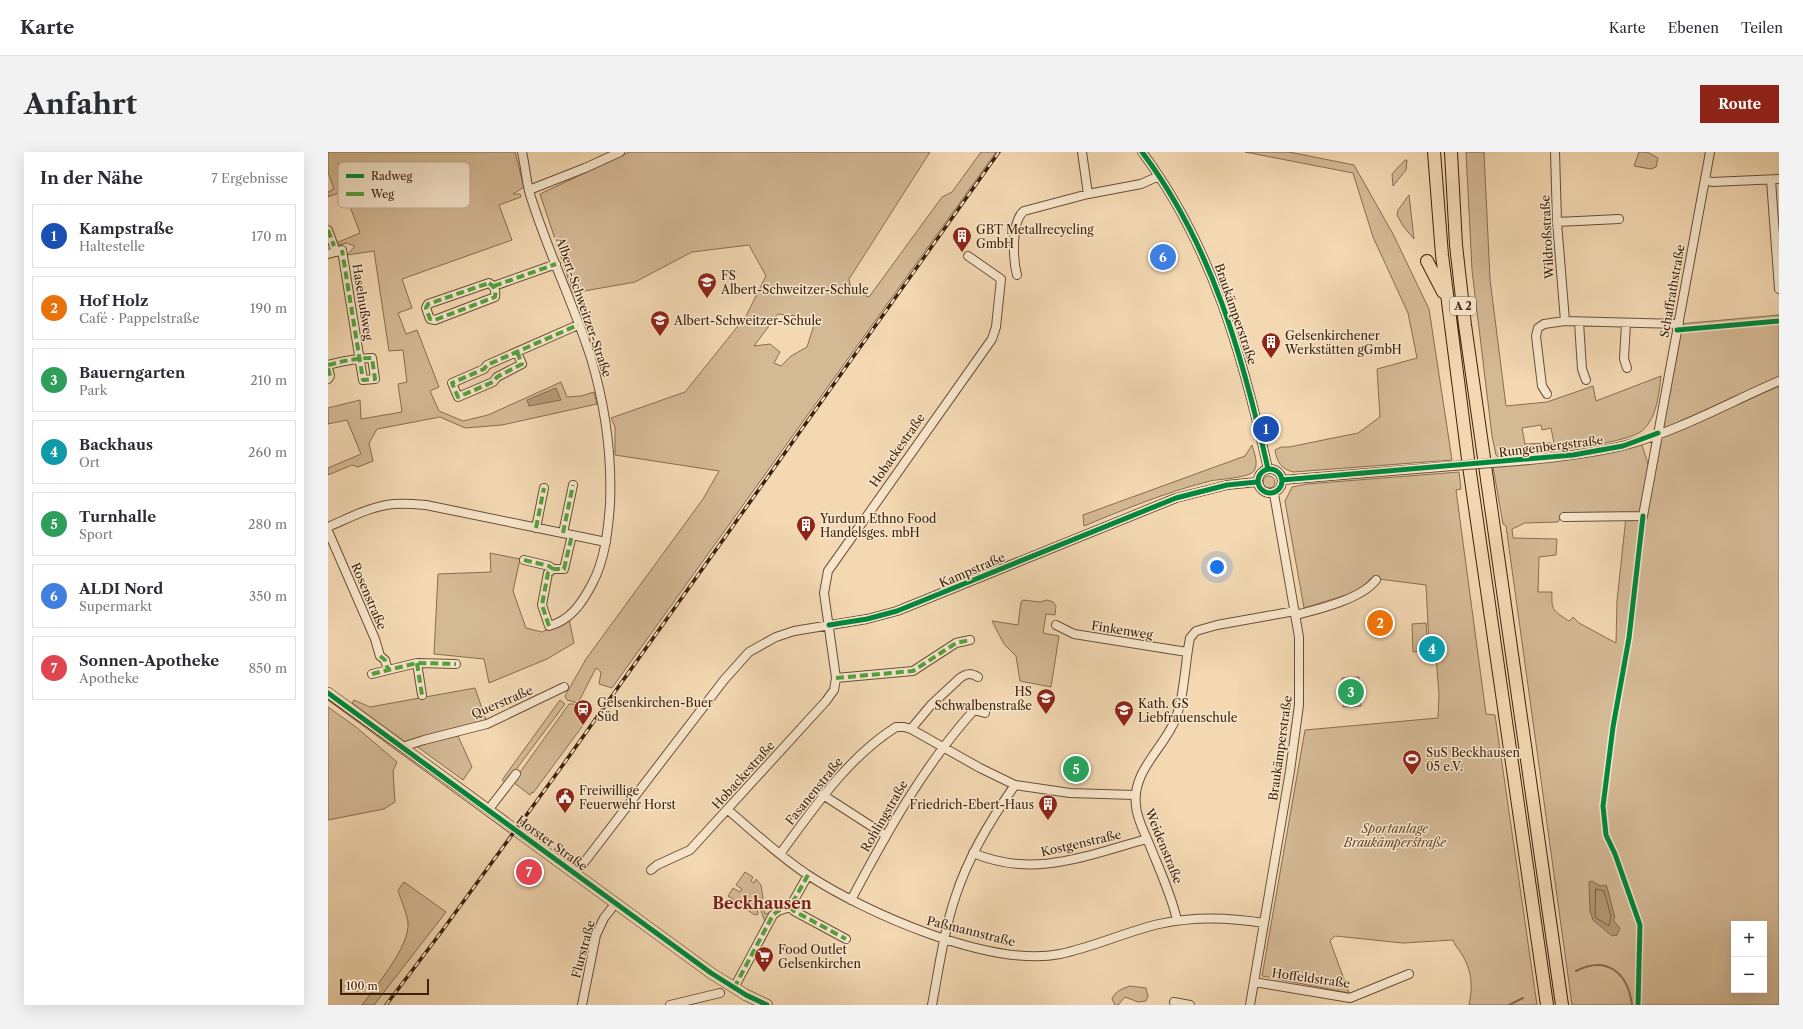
<!DOCTYPE html>
<html lang="de">
<head>
<meta charset="utf-8">
<style>
  :root { --surface:#fff; --page:#f2f2f3; --text:#2b2b33; --muted:#7c7c81; --line:#e1e1e2; --accent:#8f2418 }
  body { margin:0; font-family:"Libre Caslon Text",serif; background:var(--page); color:var(--text) }
  .controls { position:absolute; right:12px; bottom:12px; display:grid; overflow:hidden; border-radius:0px; box-shadow:0 4px 16px #0002 }
  .controls button { width:36px; height:36px; display:grid; place-items:center; padding:0; border:0; border-bottom:1px solid var(--line); background:var(--surface); color:var(--text); font:20px sans-serif }
  .scale { position:absolute; left:12px; bottom:10px; width:89px; box-sizing:border-box; padding-left:4px; border:2px solid #3d210a; border-top:0; font-size:11px; line-height:14px; white-space:nowrap; color:#3d210a; -webkit-text-stroke:3px #f7e6cd; paint-order:stroke }
  .you { position:absolute; left:889px; top:415px; width:14px; height:14px; margin:-10px; border:3px solid #fff; border-radius:50%; background:#1a73e8; box-shadow:0 0 0 6px #1a73e833 }
  .badge { display:grid; place-items:center; width:26px; height:26px; border-radius:50%; background:var(--accent); color:#fff; font-size:13px; font-weight:700 }
  .pin { position:absolute; translate:-50% -50%; border:2px solid #fff; box-shadow:0 1px 4px #0006 }
  .list { margin:0; padding:0; list-style:none }
  h2 { display:flex; justify-content:space-between; align-items:center; height:52px; margin:0; padding:0 16px; font-size:17px }
  h2 small { font-size:13px; font-weight:400; color:var(--muted) }
  .list li { display:grid; grid-template-columns:26px 1fr auto; gap:12px; align-items:center; box-sizing:border-box; height:64px; margin:0 8px 8px; padding:0 8px; border:1px solid var(--line); border-radius:0px }
  .list b { display:block; font-size:15px; white-space:nowrap }
  .list p { margin:0; font-size:13px; white-space:nowrap; color:var(--muted) }
  .list em { font-size:13px; font-style:normal; color:var(--muted) }
  .map { position:relative; flex:none; width:1451px; height:853px; overflow:hidden; border-radius:0px }
  header { display:flex; align-items:center; gap:24px; box-sizing:border-box; height:56px; padding:0 20px; background:var(--surface); border-bottom:1px solid var(--line) }
  header strong { font-size:19px }
  nav { display:flex; gap:22px; margin-inline-start:auto; font-size:14px }
  .intro { display:flex; align-items:center; justify-content:space-between; box-sizing:border-box; height:96px; padding:0 24px }
  h1 { margin:0; font-size:28px }
  .button { padding:10px 18px; border-radius:0px; background:var(--accent); color:#fff; font-size:14px; font-weight:700 }
  main { display:flex; gap:24px; padding:0 24px }
  aside { flex:1; background:var(--surface); border-radius:0px; box-shadow:0 4px 16px #0002 }
  .map>svg:first-child { display:block }
  .green { fill:#d4b995; stroke:#886d50; fill-rule:evenodd }
  .water { fill:#b59a79; stroke:#856a4d }
  .lines { fill:none; stroke-linecap:round; stroke-linejoin:round }
  .shore { stroke:#795e42; stroke-width:1 }
  .stream { stroke:#856a4d; stroke-width:2 }
  .minor-casing { stroke:#6a4f34; stroke-width:10 }
  .major-casing { stroke:#3d210a; stroke-width:12 }
  .highway-casing { stroke:#3d210a; stroke-width:14 }
  .minor { stroke:#f7e6cd; stroke-width:8 }
  .major { stroke:#f3d8b2; stroke-width:11 }
  .highway { stroke:#f3d8b2; stroke-width:12 }
  .tram { stroke:#3d210a; stroke-width:1 }
  .rail-casing { stroke:#3d210a; stroke-width:3.5 }
  .rail { stroke:#f7e6cd; stroke-width:2; stroke-dasharray:6; stroke-linecap:butt }
  .minor-bridge-casing { stroke:#6a4f34; stroke-width:10; stroke-linecap:butt }
  .minor-bridge { stroke:#f7e6cd; stroke-width:8 }
  .quiet { stroke:#54a23e; stroke-width:4; stroke-dasharray:8 4; stroke-linecap:butt }
  .cycleway-casing { stroke:#f7e6cd; stroke-width:8 }
  .cycleway { stroke:#00873e; stroke-width:5 }
  .labels { text-anchor:middle; dominant-baseline:central; stroke-width:3; stroke-linejoin:round; paint-order:stroke }
  .shield { fill:#f7e6cd; stroke:#755c44; stroke-width:1 }
  .shield-label { font-size:11px; font-weight:bold; fill:#3d210a }
  .poi-label { font-size:12px; fill:#3d210a; stroke:#f7e6cd; text-anchor:start }
  .street-label { font-size:12px; fill:#3d210a; stroke:#f7e6cd }
  .park-label { font-size:12px; font-style:italic; fill:#63472d; stroke:#f7e6cd }
  .district-label { font-size:16px; font-weight:bold; fill:#7a1f14; stroke:#f7e6cd }
  .key { fill:#f7e6cd; stroke:#bfab92; stroke-width:1 }
  .key-label { font-size:11px; fill:#3d210a }
</style>
</head>
<body>
<header>
<strong>Karte</strong>
<nav><a>Karte</a><a>Ebenen</a><a>Teilen</a></nav>
</header>
<div class="intro"><h1>Anfahrt</h1><a class="button">Route</a></div>
<main>
<aside>
<h2>In der Nähe<small>7 Ergebnisse</small></h2>
<ul class="list">
<li><span class="badge" style="background:#1a4fb4">1</span><div><b>Kampstraße</b><p>Haltestelle</p></div><em>170 m</em></li>
<li><span class="badge" style="background:#e8710a">2</span><div><b>Hof Holz</b><p>Café · Pappelstraße</p></div><em>190 m</em></li>
<li><span class="badge" style="background:#2e9e5b">3</span><div><b>Bauerngarten</b><p>Park</p></div><em>210 m</em></li>
<li><span class="badge" style="background:#0f9aa8">4</span><div><b>Backhaus</b><p>Ort</p></div><em>260 m</em></li>
<li><span class="badge" style="background:#2e9e5b">5</span><div><b>Turnhalle</b><p>Sport</p></div><em>280 m</em></li>
<li><span class="badge" style="background:#3f7fe0">6</span><div><b>ALDI Nord</b><p>Supermarkt</p></div><em>350 m</em></li>
<li><span class="badge" style="background:#e0444e">7</span><div><b>Sonnen-Apotheke</b><p>Apotheke</p></div><em>850 m</em></li>
</ul>
</aside>
<div class="map">
<svg width="1451" height="853" viewBox="0 0 1451 853">
  <rect width="100%" height="100%" fill="#f3d8b2"/>
  <filter id="stains"><feTurbulence type="fractalNoise" baseFrequency=".005" numOctaves="4"/><feColorMatrix values="0 0 0 0 .2 0 0 0 0 .09 0 0 0 0 .02 0 0 0 .5 -.17"/></filter>
  <radialGradient id="worn" r=".72"><stop offset=".6" stop-color="#630" stop-opacity="0"/><stop offset="1" stop-color="#630" stop-opacity=".3"/></radialGradient>
  <path class="green" d="M0 0H187L196 35 185 42H192L193 45 171 53 184 88 74 127 84 156 70 161 78 182 89 178 111 235 102 239 111 259 135 269 160 263 233 230 239 245 253 244 266 240 269 252 174 273 137 276 112 265 49 277 41 291 45 309 30 315 24 313 0 323V316L33 302 19 268 0 272V256L32 248 33 267 74 260 70 232 79 230 75 198 61 199 46 99 19 103 27 94 18 91 11 93 8 91 32 81 16 39 0 45V40L6 37 0 20Z
    M301 0H602L521 127 523 138 541 145 614 45 624 40 653 0H668L284 536 271 532 273 520 268 516 250 551 239 548 237 544 258 507 375 347 391 319 287 303V275L283 266 357 240 418 164 438 124 421 93 364 100 307 130 245 141 212 42ZM450 162 469 164 486 173 479 195 463 204 453 214 446 211 452 200 442 192 426 194Z
    M917 0H961L1026 13 1065 82 1101 157 1124 308 965 320C953 317 949 310 947 298L953 295H961L1030 281 1052 265 1049 217 1089 206 1080 161 1045 85 1025 21Z
    M1138 0H1156L1162 127 1178 254 1219 250 1265 234 1268 249 1333 224C1331 241 1329 265 1315 278 1300 293 1196 302 1170 305L1168 303 1164 284 1144 118ZM1213 273 1214 278 1223 276 1226 291 1197 292 1194 276Z
    M1311 0H1319L1330 6 1328 15 1323 17 1306 14Z
    M1077 8H1079L1078 18 1065 34 1064 22Z
    M1081 43 1086 87 1075 74 1069 63 1070 58Z
    M1451 163V853H1244L1178 374 1175 372 1165 315 1313 290 1322 318 1314 361 1235 362 1230 370 1197 371 1184 377 1185 386 1229 387 1228 403 1211 405 1210 440H1224C1223 459 1226 459 1241 469L1245 465 1251 471 1288 491 1289 449 1298 365 1315 364 1351 172ZM1406 772H1436V838H1406Z
    M924 293C926 300 931 312 926 319 921 326 891 327 882 329 839 340 797 357 756 374L755 363 917 304Z
    M1131 320 1133 337 1128 338 1158 562 1167 563 1209 853H1141C1145 834 1144 818 1133 801 1130 796 1127 794 1125 788L1075 791 1007 784 1002 789 1021 841 934 824 977 578 1110 566 1111 542 1107 493H1101L1098 433 1043 426 1031 439 976 456 957 349 964 335 979 332Z
    M935 330a6 6 0 1 1 12 0a6 6 0 1 1-12 0Z
    M162 401 192 407 185 439 198 476 214 480 241 467 246 491 219 507 161 531 156 507 106 502 110 422 163 420Z
    M695 448 712 450 719 448 725 450 728 454 727 463 718 462 715 481 731 484 723 535 692 529 688 504 676 492 664 469 690 473 693 450Z
    M1098 471 1100 498 1085 500 1084 472Z
    M1031 525 1033 554 1015 555 1014 526Z
    M147 536 158 568 77 590 24 551 26 548 42 555Z
    M232 548 237 552 178 631 174 628Z
    M241 552C248 551 257 556 261 562L259 568 205 641 204 640 202 643 185 630Z
    M0 555 28 575 69 610 65 619 67 650 56 657 0 668Z
    M130 584 144 615 135 628 87 593Z
    M417 720 425 725 423 729 426 731 428 727 433 733 435 746 433 747 437 762 441 761 442 764 437 770 432 756 429 757 430 762 427 763 418 757 422 752 418 749 414 754 400 744 405 736 412 740 414 737 408 733Z
    M76 730 118 760 46 853H34C48 834 82 794 80 771 79 761 73 749 70 738Z
    M802 834 818 836 820 844 818 849 810 850 797 845 790 853H787L784 847C787 839 796 836 802 834Z"/>
  <path class="water" d="M228 236 233 248 201 254 199 248Z
    M1264 729 1272 734 1278 733 1279 735 1287 766 1285 768 1292 776 1289 783 1284 784 1265 768 1262 759 1261 730Z"/>
  <g class="lines">
    <path class="shore" d="M1268 737 1276 739 1283 764 1281 774 1268 766 1267 763Z"/>
    <path class="stream" d="M1248 819C1279 803 1300 821 1304 853
      M1181 853 1195 846"/>
    <g class="minor-casing">
      <path id="minor" d="M194 0C197 13 198 26 201 39 218 96 245 150 263 206 277 253 284 303 282 352 280 379 277 408 264 432 254 451 243 468 221 474L214 453 220 421 225 417H236L244 383
        M754 0 760 42
        M814 0C884 93 915 205 940 317
        M1227 0 1229 70 1237 169 1351 172
        M1377 28 1384 30 1451 27
        M1443 28 1451 137
        M201 38 257 16 292 0
        M1229 70 1291 67
        M0 78 8 100
        M0 102 14 98 35 228 47 227 44 206C28 206 15 209 0 213
        M689 123C685 108 683 69 696 59L760 42 813 32 831 24
        M161 131C167 135 168 138 167 145L107 168 102 167 98 156 100 152Z
        M166 134 228 112
        M1251 170 1254 217 1258 228
        M1298 171 1296 207 1299 216
        M189 200 194 212 169 225 165 230 130 245 124 231 156 217 159 213 250 173
        M0 216 2 224 0 227
        M1219 242 1214 234 1208 184 1210 176 1216 172 1237 169
        M1177 310C1217 307 1256 303 1294 294 1349 280 1400 251 1451 229
        M930 329a12 12 0 1 1 24 0a12 12 0 1 1-24 0Z
        M954 328 1125 314
        M1236 365 1315 364 1382 0
        M0 375C21 366 43 354 66 352 76 351 87 352 98 353L278 390
        M208 376 216 336
        M0 379 47 487 52 504 57 508 60 518 89 511 128 512
        M235 381 245 333
        M196 408 221 414 225 417
        M968 463C992 457 1033 447 1048 428
        M728 473 746 482 859 500
        M89 511 94 543
        M44 522 60 518
        M508 526 585 519 628 491 642 488
        M583 577 603 553 632 526C639 521 643 521 650 525
        M74 595 96 588 159 572 236 535
        M495 643 557 683
        M161 657 188 622
        M400 658C426 680 451 704 480 723 538 761 663 816 732 802 766 795 797 780 831 772 866 764 900 765 936 771
        M645 701C707 727 759 703 819 687
        M452 702C486 656 519 606 568 575H576L583 577 652 616 687 633 742 641 807 643
        M323 718 329 713 362 698 498 549 506 538 508 526 496 441 500 419 664 187 668 175 673 127 640 104
        M248 721 396 528 421 500 448 485 466 479 539 467 569 459 848 346 899 333 929 330
        M480 723 462 755 466 759 518 787
        M523 748C559 680 595 615 646 558L657 561
        M849 768C843 742 832 719 822 694 817 681 809 668 808 654 804 623 828 603 842 578 857 554 856 514 862 486L868 479 889 473 967 459
        M926 830 1022 846 1081 822
        M406 836 445 763 450 759 462 755
        M846 850 862 853
        M254 853 268 783 276 766 287 752
        M342 853 392 841
        M604 853C611 816 616 778 628 743 641 703 663 667 687 633
        M922 853 962 619 971 553V485L946 342"/>
    </g>
    <g class="major-casing">
      <path id="major" d="M0 541 383 821 418 843 439 853"/>
    </g>
    <g class="highway-casing">
      <path id="highway" d="M1106 0 1114 103 1140 307 1219 853
        M1123 0 1128 93 1137 173 1234 853
        M1099 109 1115 140"/>
    </g>
    <use href="#minor" class="minor"/>
    <use href="#major" class="major"/>
    <use href="#highway" class="highway"/>
    <path class="tram" d="M0 547 209 698 245 719 403 832 443 853"/>
    <g class="rail-casing">
      <path id="rail" d="M58 853 111 783 232 617 671 0"/>
    </g>
    <use href="#rail" class="rail"/>
    <g class="minor-bridge-casing">
      <path id="minor-bridge" d="M1125 314 1177 310"/>
    </g>
    <use href="#minor-bridge" class="minor-bridge"/>
    <path class="quiet" d="M0 78 6 94
      M161 131C167 135 168 138 167 145L107 168 102 167 98 156 100 152Z
      M166 134 228 112
      M189 200 194 212 169 225 165 230 130 245 124 231 156 217 159 213 250 173
      M0 213C15 209 28 206 44 206L47 227 35 228 14 98
      M0 216 2 224 0 227
      M208 376 216 336
      M235 381 245 333
      M196 408 221 414 225 417
      M221 474 214 453 220 421 225 417H236L244 383
      M52 504 57 508 60 518 89 511 128 512
      M89 511 94 543
      M44 522 60 518
      M508 526 585 519 628 491 642 488
      M480 723 462 755 466 759 518 787
      M406 836 445 763 450 759 462 755"/>
    <g class="cycleway-casing">
      <path id="cycleway" d="M814 0C884 93 915 205 940 317
        M1349 178 1451 169
        M930 329a12 12 0 1 1 24 0a12 12 0 1 1-24 0Z
        M954 328 1245 303 1295 294 1330 281
        M501 473 539 467 569 459 848 346 899 333 929 330
        M0 541 383 821 418 843 439 853
        M1310 853 1312 773 1287 702 1278 683 1275 654 1285 575 1301 486 1315 364"/>
    </g>
    <use href="#cycleway" class="cycleway"/>
  </g>
  <defs>
    <g id="building-pin" transform="scale(1)"><path d="M0 17L-7.5 6A9.5 9.5 0 1 1 7.5 6Z" fill="#8f2418" stroke="#f7e6cd"/><path d="M-4-6H4V6H1V3H-1V6H-4ZM-2.5-4.3h1.7v1.8h-1.7ZM.8-4.3h1.7v1.8H.8ZM-2.5-1h1.7V.8h-1.7ZM.8-1h1.7V.8H.8Z" fill="#fff"/></g>
    <g id="school-pin" transform="scale(1)"><path d="M0 17L-7.5 6A9.5 9.5 0 1 1 7.5 6Z" fill="#8f2418" stroke="#f7e6cd"/><path d="M0-5L7-2L0 1L-7-2ZM-4 1L0 2.5L4 1V4Q0 6-4 4Z" fill="#fff"/></g>
    <g id="station-pin" transform="scale(1)"><path d="M0 17L-7.5 6A9.5 9.5 0 1 1 7.5 6Z" fill="#8f2418" stroke="#f7e6cd"/><path d="M-3-6H3Q5-6 5-4V2Q5 4 3 4L4.5 6H3L1.5 4h-3L-3 6H-4.5L-3 4Q-5 4-5 2V-4Q-5-6-3-6ZM-3.5-4v3h7v-3ZM-3.5 1v1.5H-2V1ZM2 1v1.5H3.5V1Z" fill="#fff"/></g>
    <g id="stadium-pin" transform="scale(1)"><path d="M0 17L-7.5 6A9.5 9.5 0 1 1 7.5 6Z" fill="#8f2418" stroke="#f7e6cd"/><path d="M0-5a6.5 5 0 1 0 0 10a6.5 5 0 1 0 0-10ZM-3.5-1.8h7v3.6h-7Z" fill="#fff"/></g>
    <g id="civic-pin" transform="scale(1)"><path d="M0 17L-7.5 6A9.5 9.5 0 1 1 7.5 6Z" fill="#8f2418" stroke="#f7e6cd"/><path d="M-.6-6.5H3V-4.5H.6V-3L4-1V1h2V6H-6V1h2V-1L-.6-3ZM-1.2 2.5V6h2.4V2.5Z" fill="#fff"/></g>
    <g id="supermarket-pin" transform="scale(1)"><path d="M0 17L-7.5 6A9.5 9.5 0 1 1 7.5 6Z" fill="#8f2418" stroke="#f7e6cd"/><path d="M-6-5.5h2.5l.6 2H6L4.5 2H-2.5L-4.4-4H-6ZM-1.5 3.2a1.3 1.3 0 1 0 .1 0ZM3 3.2a1.3 1.3 0 1 0 .1 0Z" fill="#fff"/></g>
  </defs>
  <g fill-rule="evenodd">
    <use href="#building-pin" x="634" y="84"/>
    <use href="#school-pin" x="379" y="130"/>
    <use href="#school-pin" x="332" y="168"/>
    <use href="#building-pin" x="943" y="190"/>
    <use href="#building-pin" x="478" y="373"/>
    <use href="#school-pin" x="718" y="546"/>
    <use href="#station-pin" x="255" y="557"/>
    <use href="#school-pin" x="796" y="558"/>
    <use href="#stadium-pin" x="1084" y="607"/>
    <use href="#civic-pin" x="237" y="645"/>
    <use href="#building-pin" x="720" y="652"/>
    <use href="#supermarket-pin" x="436" y="804"/>
  </g>
  <g class="labels">
    <rect class="shield" x="1122" y="145" width="26" height="18" rx="3"/>
    <g class="shield-label">
      <text x="1135" y="154">A 2</text>
    </g>
    <g class="poi-label">
      <text x="648" y="77">GBT Metallrecycling<tspan x="648" dy="14">GmbH</tspan></text>
      <text x="393" y="123">FS<tspan x="393" dy="14">Albert-Schweitzer-Schule</tspan></text>
      <text x="346" y="168">Albert-Schweitzer-Schule</text>
      <text x="957" y="183">Gelsenkirchener<tspan x="957" dy="14">Werkstätten gGmbH</tspan></text>
      <text x="492" y="366">Yurdum Ethno Food<tspan x="492" dy="14">Handelsges. mbH</tspan></text>
      <text x="704" y="539" text-anchor="end">HS<tspan x="704" dy="14">Schwalbenstraße</tspan></text>
      <text x="269" y="550">Gelsenkirchen-Buer<tspan x="269" dy="14">Süd</tspan></text>
      <text x="810" y="551">Kath. GS<tspan x="810" dy="14">Liebfrauenschule</tspan></text>
      <text x="1098" y="600">SuS Beckhausen<tspan x="1098" dy="14">05 e.V.</tspan></text>
      <text x="251" y="638">Freiwillige<tspan x="251" dy="14">Feuerwehr Horst</tspan></text>
      <text x="706" y="652" text-anchor="end">Friedrich-Ebert-Haus</text>
      <text x="450" y="797">Food Outlet<tspan x="450" dy="14">Gelsenkirchen</tspan></text>
    </g>
    <g class="street-label">
      <text transform="translate(1219 85) rotate(-93)">Wildroßstraße</text>
      <text transform="translate(1344 139) rotate(-80)">Schaffrathstraße</text>
      <text transform="translate(35 150) rotate(81)">Haselnußweg</text>
      <text transform="translate(256 155) rotate(71)">Albert-Schweitzer-Straße</text>
      <text transform="translate(908 162) rotate(71)">Braukämperstraße</text>
      <text transform="translate(1223 294) rotate(-7)">Rungenbergstraße</text>
      <text transform="translate(569 298) rotate(-55)">Hobackestraße</text>
      <text transform="translate(644 418) rotate(-23)">Kampstraße</text>
      <text transform="translate(41 444) rotate(67)">Rosenstraße</text>
      <text transform="translate(794 478) rotate(9)">Finkenweg</text>
      <text transform="translate(174 550) rotate(-23)">Querstraße</text>
      <text transform="translate(952 596) rotate(-82)">Braukämperstraße</text>
      <text transform="translate(415 623) rotate(-48)">Hobackestraße</text>
      <text transform="translate(486 639) rotate(-51)">Fasanenstraße</text>
      <text transform="translate(556 664) rotate(-60)">Rohlingstraße</text>
      <text transform="translate(224 691) rotate(36)">Horster Straße</text>
      <text transform="translate(753 691) rotate(-13)">Kostgenstraße</text>
      <text transform="translate(836 694) rotate(68)">Weidenstraße</text>
      <text transform="translate(643 779) rotate(14)">Paßmannstraße</text>
      <text transform="translate(255 797) rotate(-75)">Flurstraße</text>
      <text transform="translate(983 826) rotate(8)">Hoffeldstraße</text>
    </g>
    <g class="park-label">
      <text x="1067" y="676">Sportanlage<tspan x="1067" dy="14">Braukämperstraße</tspan></text>
    </g>
    <g class="district-label">
      <text x="434" y="751">Beckhausen</text>
    </g>
  </g>
  <rect x="10" y="10" width="132" height="46" rx="6" class="key"/>
  <rect x="18" y="22" width="18" height="4" fill="#00873e"/>
  <rect x="18" y="40" width="18" height="4" fill="#54a23e"/>
  <g class="key-label">
    <text x="43" y="28">Radweg</text>
    <text x="43" y="46">Weg</text>
  </g>
  <rect width="100%" height="100%" filter="url(#stains)"/>
  <rect width="100%" height="100%" fill="url(#worn)"/>
</svg>
<div class="controls">
<button>+</button>
<button>−</button>
</div>
<div class="scale">100 m</div>
<div class="you"></div>
<div class="pin badge" style="left:938px;top:277px;background:#1a4fb4">1</div>
<div class="pin badge" style="left:1052px;top:471px;background:#e8710a">2</div>
<div class="pin badge" style="left:1023px;top:540px;background:#2e9e5b">3</div>
<div class="pin badge" style="left:1104px;top:497px;background:#0f9aa8">4</div>
<div class="pin badge" style="left:748px;top:617px;background:#2e9e5b">5</div>
<div class="pin badge" style="left:835px;top:105px;background:#3f7fe0">6</div>
<div class="pin badge" style="left:201px;top:720px;background:#e0444e">7</div>
</div>
</main>
</body>
</html>
